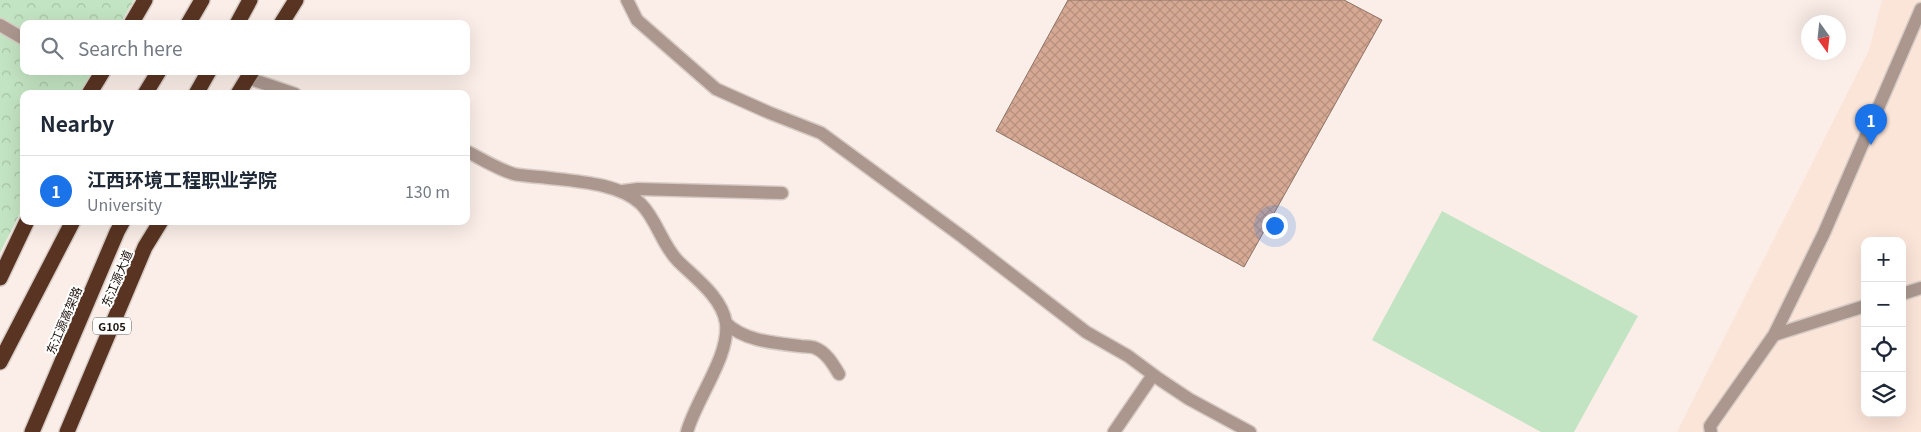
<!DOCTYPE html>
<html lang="en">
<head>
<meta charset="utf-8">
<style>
  :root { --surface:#fff; --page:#f2f2f3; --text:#1f2937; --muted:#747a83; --line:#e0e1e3; --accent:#1a73e8 }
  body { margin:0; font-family:Georgia,"Noto Sans SC",serif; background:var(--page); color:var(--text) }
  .controls { position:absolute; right:15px; bottom:15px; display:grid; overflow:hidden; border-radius:10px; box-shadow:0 5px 20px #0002 }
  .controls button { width:45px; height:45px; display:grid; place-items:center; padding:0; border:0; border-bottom:1px solid var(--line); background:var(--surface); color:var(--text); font:25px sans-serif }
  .compass { position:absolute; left:1801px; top:15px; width:45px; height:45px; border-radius:50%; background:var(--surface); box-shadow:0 5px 20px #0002; rotate:165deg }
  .you { position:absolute; left:1274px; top:225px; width:18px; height:18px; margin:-12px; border:4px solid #fff; border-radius:50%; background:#1a73e8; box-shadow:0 0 0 8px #1a73e833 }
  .badge { display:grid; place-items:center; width:32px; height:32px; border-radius:50%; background:var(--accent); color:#fff; font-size:16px; font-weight:700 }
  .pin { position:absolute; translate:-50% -41px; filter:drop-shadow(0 1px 2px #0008) }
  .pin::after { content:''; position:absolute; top:26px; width:18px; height:15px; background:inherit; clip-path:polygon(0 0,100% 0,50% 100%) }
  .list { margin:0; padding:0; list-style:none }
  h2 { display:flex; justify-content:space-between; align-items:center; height:65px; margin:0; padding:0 20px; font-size:21px }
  h2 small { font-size:16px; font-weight:400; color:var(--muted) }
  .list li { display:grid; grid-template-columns:32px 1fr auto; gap:15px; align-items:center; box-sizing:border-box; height:70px; padding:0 20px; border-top:1px solid var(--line) }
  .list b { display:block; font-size:19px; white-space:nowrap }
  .list p { margin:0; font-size:16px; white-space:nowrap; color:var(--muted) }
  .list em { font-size:16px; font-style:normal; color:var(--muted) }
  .icon { flex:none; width:28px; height:28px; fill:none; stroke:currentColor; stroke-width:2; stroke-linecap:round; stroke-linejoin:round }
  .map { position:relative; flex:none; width:1921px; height:432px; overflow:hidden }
  .search { position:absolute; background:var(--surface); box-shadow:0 5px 20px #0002; left:20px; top:20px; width:450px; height:55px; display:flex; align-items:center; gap:12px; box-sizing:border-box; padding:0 18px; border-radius:10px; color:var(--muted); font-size:19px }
  .panel { position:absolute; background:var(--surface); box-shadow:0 5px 20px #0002; left:20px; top:90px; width:450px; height:135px; border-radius:10px }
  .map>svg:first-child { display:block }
  .built { fill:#fbe4d8; fill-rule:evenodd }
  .park { fill:url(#park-crowns) }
  .pitch { fill:#c3e4c2 }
  .building { fill:url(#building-cross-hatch); stroke:#8e7265 }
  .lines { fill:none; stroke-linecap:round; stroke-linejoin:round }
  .minor-casing { stroke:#d7cbc5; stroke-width:15 }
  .highway-casing { stroke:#d7cbc5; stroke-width:18 }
  .minor { stroke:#ab978e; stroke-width:12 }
  .highway { stroke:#593422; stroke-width:15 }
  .labels { text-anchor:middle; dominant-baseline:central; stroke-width:4; stroke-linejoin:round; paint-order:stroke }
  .shield { fill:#fff; stroke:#615956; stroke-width:1 }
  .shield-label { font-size:11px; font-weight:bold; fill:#1d120d }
  .street-label { font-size:12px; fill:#1d120d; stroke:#fff }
</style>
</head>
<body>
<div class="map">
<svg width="1921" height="432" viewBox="0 0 1921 432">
  <defs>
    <pattern id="park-crowns" width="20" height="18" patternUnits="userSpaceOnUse" patternTransform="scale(1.25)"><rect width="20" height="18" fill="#c3e4c2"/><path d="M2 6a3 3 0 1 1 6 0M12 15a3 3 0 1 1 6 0" fill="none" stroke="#a7c3a6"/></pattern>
    <pattern id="building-cross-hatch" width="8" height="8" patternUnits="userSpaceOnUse" patternTransform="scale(1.25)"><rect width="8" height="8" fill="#d6a994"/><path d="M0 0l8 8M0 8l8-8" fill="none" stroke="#b7907e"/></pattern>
  </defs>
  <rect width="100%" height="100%" fill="#fbeee8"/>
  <path class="built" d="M1882 0H1921V432H1677L1869 50ZM1865 241H1902V413H1865Z"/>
  <path class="park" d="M0 0H134L120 24H24V71H93L81 94H24V206L0 253Z"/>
  <path class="pitch" d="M1442 211 1638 316 1574 432H1541L1372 340Z"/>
  <path class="building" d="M1068 0H1344L1382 20 1244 267 996 131Z"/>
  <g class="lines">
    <g class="minor-casing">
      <path id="minor" d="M627 0 637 20 716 89 770 113 821 133 964 238 1086 332 1128 356 1159 379 1189 399 1250 432
        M0 25 24 39
        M248 78 295 94
        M466 151C482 159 497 169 514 174 522 176 532 176 540 177 571 181 618 182 641 204 657 220 662 245 678 261 695 278 722 297 726 323 730 356 696 399 687 432
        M623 191 638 189 782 193
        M1902 294 1921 288
        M726 323C744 341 775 343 800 346 804 347 811 346 815 348 826 352 833 364 839 374
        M1774 335 1865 306
        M1114 432 1153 375
        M1711 432 1710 426 1774 335 1824 233 1921 9"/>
    </g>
    <g class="highway-casing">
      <path id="highway" d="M131 24 145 0
        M188 24 202 0
        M237 24 250 0
        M281 24 296 0
        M89 94 103 71
        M145 94 159 71
        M196 94 209 71
        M238 94 252 71
        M0 278 27 221
        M0 362 73 221
        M32 432 117 232 123 221
        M67 432 145 247 161 221"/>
    </g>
    <use href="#minor" class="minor"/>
    <use href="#highway" class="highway"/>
  </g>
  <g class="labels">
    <rect class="shield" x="93" y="317.5" width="38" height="17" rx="4"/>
    <g class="shield-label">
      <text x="112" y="326">G105</text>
    </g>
    <g class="street-label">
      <text transform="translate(116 278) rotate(-67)">东江源大道</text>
      <text transform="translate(63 320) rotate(-67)">东江源高架路</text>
    </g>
  </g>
</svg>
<div class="controls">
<button>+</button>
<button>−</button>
<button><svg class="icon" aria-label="locate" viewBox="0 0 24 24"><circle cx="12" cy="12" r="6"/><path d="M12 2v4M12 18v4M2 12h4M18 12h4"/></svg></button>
<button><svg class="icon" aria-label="layers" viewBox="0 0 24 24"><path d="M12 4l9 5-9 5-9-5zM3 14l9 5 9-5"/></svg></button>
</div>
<svg class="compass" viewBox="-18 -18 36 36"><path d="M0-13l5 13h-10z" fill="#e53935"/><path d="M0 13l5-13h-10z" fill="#747a83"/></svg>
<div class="you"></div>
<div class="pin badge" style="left:1871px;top:145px">1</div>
<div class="search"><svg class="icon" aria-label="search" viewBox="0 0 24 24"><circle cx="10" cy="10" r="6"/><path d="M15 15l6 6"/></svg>Search here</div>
<section class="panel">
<h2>Nearby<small></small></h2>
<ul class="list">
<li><span class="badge">1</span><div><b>江西环境工程职业学院</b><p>University</p></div><em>130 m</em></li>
</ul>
</section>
</div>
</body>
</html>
